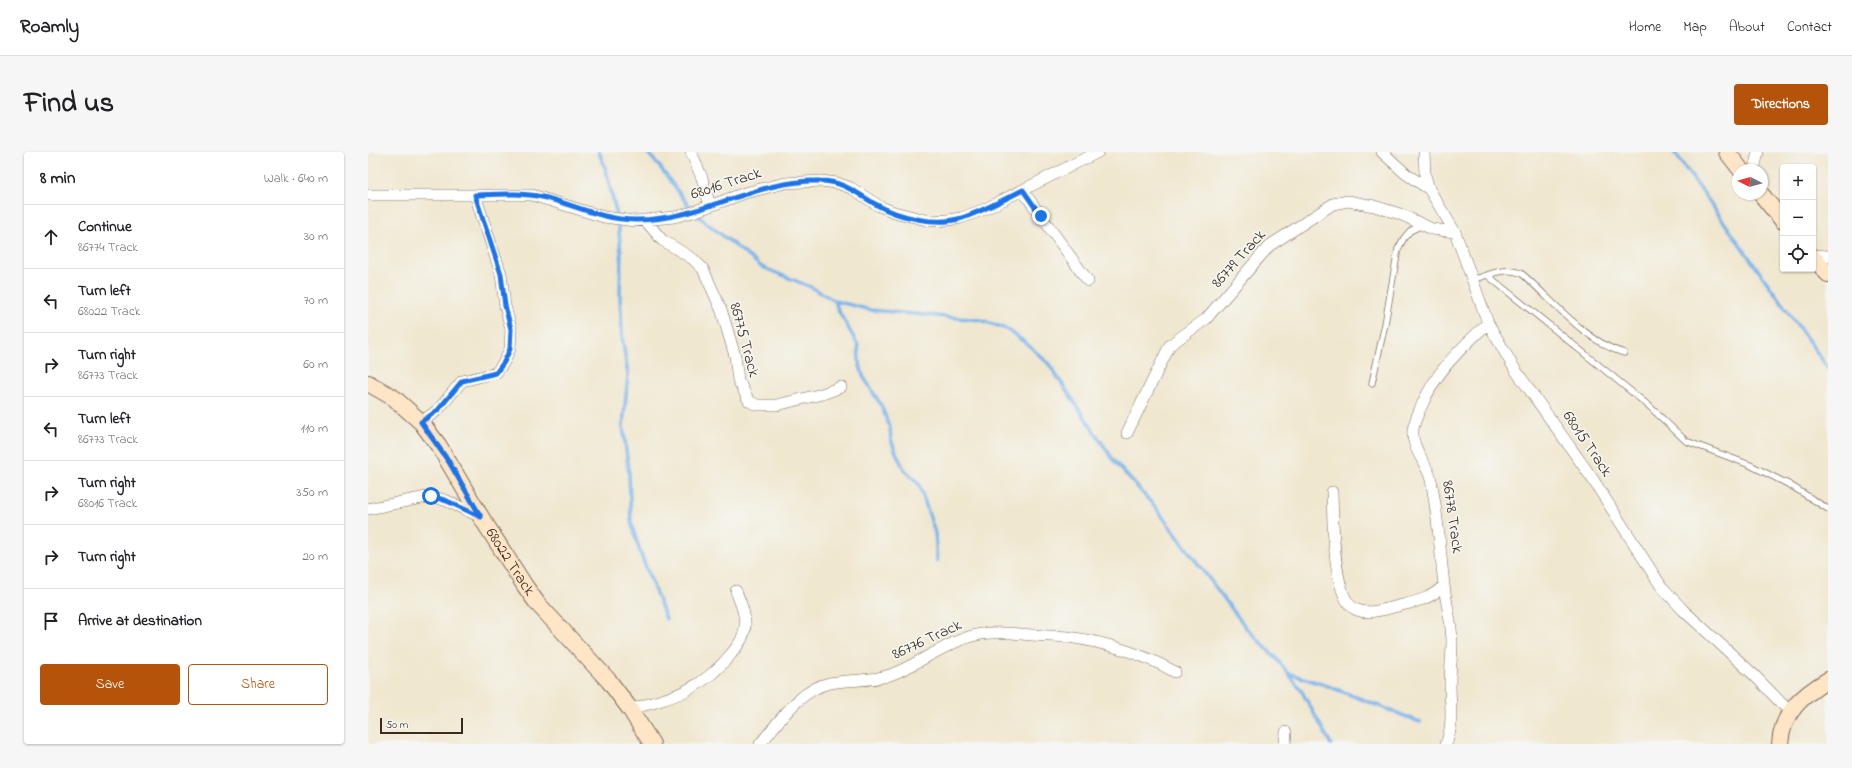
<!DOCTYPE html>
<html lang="en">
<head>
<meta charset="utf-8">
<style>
  :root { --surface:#fff; --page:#f6f6f6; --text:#202124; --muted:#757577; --line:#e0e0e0; --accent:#b45309 }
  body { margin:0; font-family:"Indie Flower",sans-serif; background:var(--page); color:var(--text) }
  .controls { position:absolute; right:12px; top:12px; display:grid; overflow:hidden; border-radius:4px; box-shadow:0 1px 3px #0004 }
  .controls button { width:36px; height:36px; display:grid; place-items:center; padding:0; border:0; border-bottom:1px solid var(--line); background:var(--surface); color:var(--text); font:20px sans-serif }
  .compass { position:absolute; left:1364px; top:12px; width:36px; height:36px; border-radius:50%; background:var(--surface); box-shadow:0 1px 3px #0004; rotate:276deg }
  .scale { position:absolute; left:12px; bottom:10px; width:83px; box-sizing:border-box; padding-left:4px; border:2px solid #3b2a1e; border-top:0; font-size:11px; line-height:14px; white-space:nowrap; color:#3b2a1e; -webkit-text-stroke:3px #f6f6f2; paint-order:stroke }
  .stop { position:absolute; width:12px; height:12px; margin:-9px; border:3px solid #1a73e8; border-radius:50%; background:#fff }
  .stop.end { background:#1a73e8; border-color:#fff; box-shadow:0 1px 4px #0008 }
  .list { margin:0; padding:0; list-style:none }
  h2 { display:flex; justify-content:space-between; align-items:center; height:52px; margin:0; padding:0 16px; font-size:17px }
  h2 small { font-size:13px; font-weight:400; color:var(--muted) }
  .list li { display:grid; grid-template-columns:26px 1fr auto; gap:12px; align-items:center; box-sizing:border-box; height:64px; padding:0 16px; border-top:1px solid var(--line) }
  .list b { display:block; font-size:15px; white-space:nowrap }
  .list p { margin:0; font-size:13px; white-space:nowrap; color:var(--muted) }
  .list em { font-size:13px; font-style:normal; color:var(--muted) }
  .actions { display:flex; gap:8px; padding:12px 16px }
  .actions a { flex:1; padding:9px 0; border:1px solid var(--accent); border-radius:4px; text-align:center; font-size:14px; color:var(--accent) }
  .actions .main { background:var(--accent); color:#fff }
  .icon { flex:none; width:22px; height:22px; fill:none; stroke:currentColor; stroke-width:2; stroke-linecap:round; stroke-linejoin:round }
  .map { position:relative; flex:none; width:1460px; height:592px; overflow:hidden; border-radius:4px }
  header { display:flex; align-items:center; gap:24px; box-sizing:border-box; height:56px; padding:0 20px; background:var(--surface); border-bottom:1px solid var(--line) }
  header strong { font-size:19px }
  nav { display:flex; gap:22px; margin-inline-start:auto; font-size:14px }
  .intro { display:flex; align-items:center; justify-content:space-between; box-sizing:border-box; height:96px; padding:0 24px }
  h1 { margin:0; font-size:28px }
  .button { padding:10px 18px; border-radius:4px; background:var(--accent); color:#fff; font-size:14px; font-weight:700 }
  main { display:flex; gap:24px; padding:0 24px }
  aside { flex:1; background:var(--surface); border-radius:4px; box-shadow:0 1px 3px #0004 }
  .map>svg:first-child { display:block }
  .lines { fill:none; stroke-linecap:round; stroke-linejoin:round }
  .stream { stroke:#7cb5ec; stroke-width:3.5 }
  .lane-casing { stroke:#7a6c5c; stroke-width:7 }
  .street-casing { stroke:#7a6c5c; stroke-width:12 }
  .secondary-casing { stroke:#7a6c5c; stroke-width:18 }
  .lane { stroke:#fff; stroke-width:5.5 }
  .street { stroke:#fff; stroke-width:11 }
  .secondary { stroke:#fde5c5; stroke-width:16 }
  .route { stroke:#1a73e8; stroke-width:5 }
  .labels { text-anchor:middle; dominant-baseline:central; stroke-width:3.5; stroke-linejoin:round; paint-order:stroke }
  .street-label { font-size:16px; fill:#3b2a1e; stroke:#f6f6f2 }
</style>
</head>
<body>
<header>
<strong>Roamly</strong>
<nav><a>Home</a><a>Map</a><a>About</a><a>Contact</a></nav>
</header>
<div class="intro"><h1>Find us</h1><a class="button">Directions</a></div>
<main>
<aside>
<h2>8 min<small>Walk · 640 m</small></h2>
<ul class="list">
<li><svg class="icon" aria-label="ahead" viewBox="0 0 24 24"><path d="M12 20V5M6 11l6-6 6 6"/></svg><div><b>Continue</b><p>86774 Track</p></div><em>30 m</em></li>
<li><svg class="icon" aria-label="left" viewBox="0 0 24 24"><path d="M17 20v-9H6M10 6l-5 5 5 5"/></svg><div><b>Turn left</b><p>68022 Track</p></div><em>70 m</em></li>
<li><svg class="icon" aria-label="right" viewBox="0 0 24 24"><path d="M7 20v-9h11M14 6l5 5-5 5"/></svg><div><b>Turn right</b><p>86773 Track</p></div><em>60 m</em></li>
<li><svg class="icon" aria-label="left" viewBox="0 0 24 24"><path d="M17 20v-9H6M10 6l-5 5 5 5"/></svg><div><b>Turn left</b><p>86773 Track</p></div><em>110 m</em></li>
<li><svg class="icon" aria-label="right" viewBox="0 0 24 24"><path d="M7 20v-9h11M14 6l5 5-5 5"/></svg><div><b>Turn right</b><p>68016 Track</p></div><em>350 m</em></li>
<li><svg class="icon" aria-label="right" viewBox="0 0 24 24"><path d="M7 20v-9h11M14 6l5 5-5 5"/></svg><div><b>Turn right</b></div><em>20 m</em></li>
<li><svg class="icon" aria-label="arrive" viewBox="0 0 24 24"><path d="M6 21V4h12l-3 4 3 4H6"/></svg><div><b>Arrive at destination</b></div></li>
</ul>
<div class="actions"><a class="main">Save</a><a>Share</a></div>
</aside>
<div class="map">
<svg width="1460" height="592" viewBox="0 0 1460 592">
  <rect width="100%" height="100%" fill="#f6f6f2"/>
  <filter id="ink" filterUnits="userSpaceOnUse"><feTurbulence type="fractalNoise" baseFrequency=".025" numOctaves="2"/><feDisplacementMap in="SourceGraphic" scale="8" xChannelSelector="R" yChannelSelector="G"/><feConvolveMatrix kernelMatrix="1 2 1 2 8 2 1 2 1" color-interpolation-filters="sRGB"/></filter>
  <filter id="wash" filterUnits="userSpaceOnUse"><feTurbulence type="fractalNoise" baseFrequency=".012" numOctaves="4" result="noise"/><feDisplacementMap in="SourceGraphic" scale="16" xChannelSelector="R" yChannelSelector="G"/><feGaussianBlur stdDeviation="0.9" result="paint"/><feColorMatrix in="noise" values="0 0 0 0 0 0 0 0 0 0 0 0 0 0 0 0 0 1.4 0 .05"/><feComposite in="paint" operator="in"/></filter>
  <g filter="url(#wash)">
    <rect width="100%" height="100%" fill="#f0e7cf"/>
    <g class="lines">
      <path class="stream" d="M231 0 238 18 250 68 253 102 252 144 254 184 260 223 255 274 261 322 263 370 272 400 298 467
        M279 0 292 15 325 60 394 115 443 135 467 149 503 158 613 168 639 177 659 192 680 211 746 309 788 356 879 477 908 506 933 538 963 592
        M1306 0 1460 216
        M467 149 470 158 490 193 491 209 495 224 513 253 522 276 523 288 530 305 536 317 551 332 567 381 569 409
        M920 521 960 534 1052 570"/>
    </g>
  </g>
  <g filter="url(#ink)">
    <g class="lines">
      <g class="lane-casing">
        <path id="lane" d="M1119 123C1131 119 1140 117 1153 121 1183 146 1218 191 1256 201
          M1104 128 1119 123 1233 215 1281 254 1318 289 1382 313 1422 333 1460 357
          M1004 231 1017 172 1030 97 1036 86 1042 79 1054 73"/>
      </g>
      <g class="street-casing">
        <path id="street" d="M323 0 334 26 342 54
          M1014 0 1038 22 1061 37
          M1056 0 1057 23 1061 37 1087 80 1120 171 1146 216 1224 326 1293 434 1315 458 1386 523 1422 560
          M1386 18 1390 0
          M655 39 720 129
          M0 43H164L236 65 267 69 306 65 325 60 377 41 417 31 453 29 469 31 483 36 511 54 526 60 562 69 579 68 593 66 617 57 730 0
          M277 68 294 88 325 107 335 117 353 157 367 204 370 228 381 249 389 253H409L454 242 473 235
          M1445 103 1460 104
          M53 270 70 258 94 229 128 221 136 210 142 197 143 177 137 154 133 122 107 43
          M759 281 802 193 838 167 901 94 965 52 980 49 1006 54 1032 62 1064 77 1087 80
          M964 340C965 363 964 446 987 457 999 463 1014 458 1026 455 1045 450 1063 448 1076 433
          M0 357 63 344 79 349 113 365
          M262 557C307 545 334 538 364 501 370 494 377 484 377 474 378 462 372 450 368 439
          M392 592C411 570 432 537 462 531 482 527 502 530 522 523 550 513 575 492 604 484 623 479 644 481 664 483 676 484 688 484 700 485 736 490 776 502 807 520
          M917 592 918 580
          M1078 592C1086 573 1082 552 1082 532 1082 518 1084 504 1084 490 1084 471 1078 452 1076 433 1072 398 1070 363 1063 328 1059 311 1043 296 1045 278 1046 270 1050 262 1053 255 1070 216 1091 199 1120 171"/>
      </g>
      <g class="secondary-casing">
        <g id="secondary">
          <path d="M1359 0 1373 18"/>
          <path d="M1393 42 1415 69"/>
          <path d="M1445 105 1460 122"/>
          <path id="s1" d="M0 231 26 246 53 270 71 294 113 365 157 434 169 451 241 529 262 557 284 592"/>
          <path d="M1412 592C1414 560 1435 543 1460 528"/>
        </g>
      </g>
      <use href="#lane" class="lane"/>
      <use href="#street" class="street"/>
      <use href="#secondary" class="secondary"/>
    </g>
  </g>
  <g class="lines" filter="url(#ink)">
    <path class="route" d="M63 344 79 349 113 365 81 310 53 270 70 258 94 229 128 221 136 210 142 197 143 177 137 154 133 122 107 43C131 42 156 40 179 46 208 54 236 68 267 68 332 69 387 27 452 29 475 29 490 42 509 53 532 66 569 74 594 66 615 59 635 48 655 38L673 64"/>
  </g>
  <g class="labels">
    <g class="street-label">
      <text transform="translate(358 32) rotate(-18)">68016 Track</text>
      <text transform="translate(871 107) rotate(-48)">86779 Track</text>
      <text transform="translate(376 188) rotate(75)">86775 Track</text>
      <text transform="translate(1219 292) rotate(56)">68015 Track</text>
      <text transform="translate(1084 365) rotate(82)">86778 Track</text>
      <text stroke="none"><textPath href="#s1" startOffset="232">68022 Track</textPath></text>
      <text transform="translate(559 488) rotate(-25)">86776 Track</text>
    </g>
  </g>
</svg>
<div class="controls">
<button>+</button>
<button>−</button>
<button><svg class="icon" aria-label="locate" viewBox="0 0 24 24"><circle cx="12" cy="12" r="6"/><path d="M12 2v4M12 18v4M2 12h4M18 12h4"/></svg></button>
</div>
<svg class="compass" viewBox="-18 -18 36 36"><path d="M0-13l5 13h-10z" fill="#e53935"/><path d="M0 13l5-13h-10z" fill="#757577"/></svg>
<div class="scale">50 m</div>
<div class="stop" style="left:63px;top:344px"></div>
<div class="stop end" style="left:673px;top:64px"></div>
</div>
</main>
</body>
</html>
